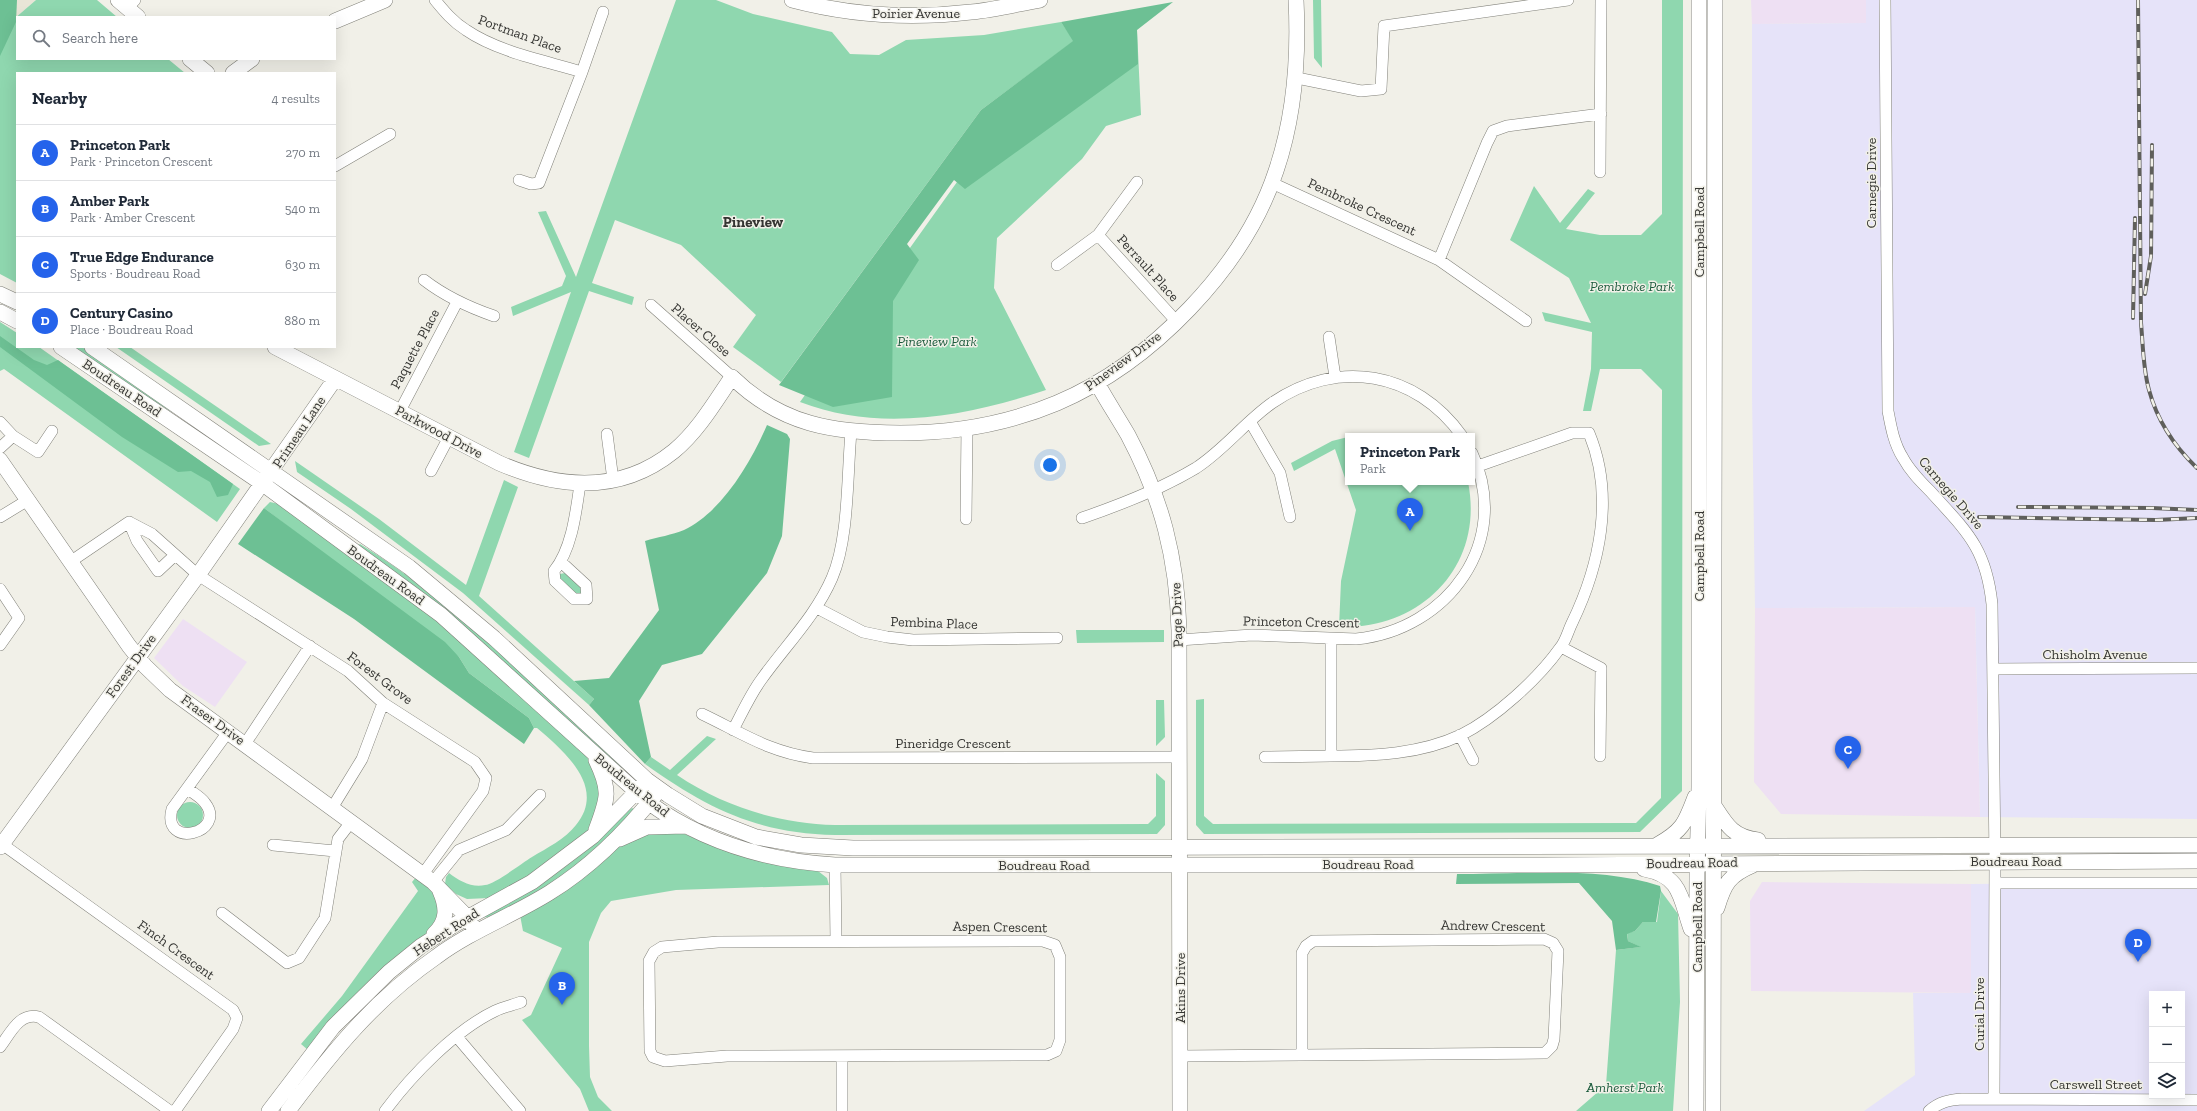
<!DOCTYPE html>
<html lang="en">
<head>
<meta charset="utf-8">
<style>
  :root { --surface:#fff; --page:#f2f2f3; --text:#1f2937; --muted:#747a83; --line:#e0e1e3; --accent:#2563eb }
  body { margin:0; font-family:"Zilla Slab",serif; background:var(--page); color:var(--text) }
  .controls { position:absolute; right:12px; bottom:12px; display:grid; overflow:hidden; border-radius:0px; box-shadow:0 4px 16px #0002 }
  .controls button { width:36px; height:36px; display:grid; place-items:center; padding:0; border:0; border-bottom:1px solid var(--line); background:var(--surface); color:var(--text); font:20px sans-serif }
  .you { position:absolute; left:1050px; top:465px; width:14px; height:14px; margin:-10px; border:3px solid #fff; border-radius:50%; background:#1a73e8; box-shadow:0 0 0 6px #1a73e833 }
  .badge { display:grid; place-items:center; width:26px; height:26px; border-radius:50%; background:var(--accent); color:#fff; font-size:13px; font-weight:700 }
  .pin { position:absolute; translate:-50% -33px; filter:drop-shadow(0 1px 2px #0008) }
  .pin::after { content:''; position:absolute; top:21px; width:14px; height:12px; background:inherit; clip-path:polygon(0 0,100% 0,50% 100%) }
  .popup { position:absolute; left:1345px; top:433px; width:130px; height:52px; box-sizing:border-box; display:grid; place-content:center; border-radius:0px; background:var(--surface); filter:drop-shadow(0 1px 3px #0005); font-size:13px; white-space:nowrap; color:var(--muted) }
  .popup b { font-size:15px; color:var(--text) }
  .popup::after { content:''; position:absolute; left:50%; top:100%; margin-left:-8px; border:8px solid transparent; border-top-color:var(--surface) }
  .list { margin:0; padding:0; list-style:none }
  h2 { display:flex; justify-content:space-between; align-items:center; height:52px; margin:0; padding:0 16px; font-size:17px }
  h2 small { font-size:13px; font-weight:400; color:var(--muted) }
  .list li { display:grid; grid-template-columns:26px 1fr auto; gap:12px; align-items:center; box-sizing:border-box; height:56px; padding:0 16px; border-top:1px solid var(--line) }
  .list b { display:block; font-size:15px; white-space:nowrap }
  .list p { margin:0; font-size:13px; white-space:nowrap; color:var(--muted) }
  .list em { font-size:13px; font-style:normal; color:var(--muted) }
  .icon { flex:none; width:22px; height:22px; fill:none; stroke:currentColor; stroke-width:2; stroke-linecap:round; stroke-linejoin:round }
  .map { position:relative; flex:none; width:2197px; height:1111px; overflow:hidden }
  .search { position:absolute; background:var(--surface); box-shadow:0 4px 16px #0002; left:16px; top:16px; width:320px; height:44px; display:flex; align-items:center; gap:10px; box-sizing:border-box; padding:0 14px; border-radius:0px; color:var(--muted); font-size:15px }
  .panel { position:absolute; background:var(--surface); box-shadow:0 4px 16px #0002; left:16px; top:72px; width:320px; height:276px; border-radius:0px }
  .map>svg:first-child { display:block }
  .commercial { fill:#eee0f3 }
  .industrial { fill:#e6e3f9; fill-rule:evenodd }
  .built { fill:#e8e5d7 }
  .green { fill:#8fd7af }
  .forest { fill:#6dc094 }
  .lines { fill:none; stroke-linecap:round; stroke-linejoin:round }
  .street-casing { stroke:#818079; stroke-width:12 }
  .secondary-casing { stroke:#818079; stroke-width:16 }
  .street { stroke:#fff; stroke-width:11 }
  .secondary { stroke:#fff; stroke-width:15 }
  .rail-casing { stroke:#5f5f5b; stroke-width:4 }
  .rail { stroke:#f1f0e8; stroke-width:2.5; stroke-dasharray:8; stroke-linecap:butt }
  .labels { text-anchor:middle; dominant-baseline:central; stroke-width:3; stroke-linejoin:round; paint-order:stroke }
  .street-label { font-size:14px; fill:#353532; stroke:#f1f0e8 }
  .park-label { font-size:14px; font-style:italic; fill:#1c5b3d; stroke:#f1f0e8 }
  .neighbourhood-label { font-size:15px; font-weight:bold; fill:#353532; stroke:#f1f0e8 }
</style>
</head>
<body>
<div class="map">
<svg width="2197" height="1111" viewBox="0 0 2197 1111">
  <rect width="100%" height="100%" fill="#f1f0e8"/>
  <path class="commercial" d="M1751 0H1866V23L1752 24Z
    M1975 607 1980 817 1781 814 1754 782 1755 608Z
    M183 619 247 662 215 707 183 686 154 658Z
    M1762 882 1971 884 1972 993 1751 991 1750 901Z"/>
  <path class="industrial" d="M1866 0H2197V819L1980 817 1975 607 1755 608 1752 394V24L1866 23Z
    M2197 882V1111H1864L1915 1075 1913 993H1971V884ZM2152 994H2182V1096H2152Z"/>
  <path class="built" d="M0 0H36L0 31Z"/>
  <path class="green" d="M36 0H97L117 17H17V59H168L185 73H17V283L0 274V31Z
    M676 0H716L753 14 832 32 850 54 879 55 906 40 984 35 1061 22 1074 41 981 110 781 382 733 347 756 315 681 245 615 220 592 283 634 297 632 305 589 291 529 458 514 452 571 292 513 316 511 307 562 286 566 276 538 212 546 211 576 277Z
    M1313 0H1321L1322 68 1314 58Z
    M1662 0H1683L1682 791 1640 832 1204 834 1196 825V700L1204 699V816L1213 824 1636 823 1661 798 1662 390 1641 369H1600L1591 411H1583L1591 369 1592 332 1545 321 1542 312 1591 323 1569 278 1510 240 1534 186 1560 223 1588 189 1595 193 1566 229 1600 235H1641L1662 214Z
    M1137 30 1141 115 1106 126 1082 159 997 238 994 288 1046 390C967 416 880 433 800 402L987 140Z
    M0 322 17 333V347H39L240 489 217 522 4 369 0 371Z
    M71 347H82L173 410 172 412 135 390Z
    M116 347H130L271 444 259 446Z
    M1348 437V482H1468C1485 566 1421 630 1339 627L1341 581 1356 510 1335 449 1294 471 1291 463 1332 441Z
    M295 461 379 519 466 585 504 480 518 487 479 596 594 699 589 705 463 593 351 509 297 472Z
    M270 502 279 504 376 572 471 647 582 751 589 760 601 793 590 830 538 872 489 898 467 899 456 894 445 884 446 877 449 873C459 881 472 888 485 885 495 884 522 863 532 857 547 848 565 839 576 825 607 787 564 751 537 728H534L529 718 469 673 459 657 264 508Z
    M360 544C461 606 544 693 630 773L633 780H629L534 689 469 631 358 545Z
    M565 573 582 589 584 592 579 596 559 579 560 574Z
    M1076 630H1164V642L1077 643Z
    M1156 700H1164L1165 737 1156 746Z
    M707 736 716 739 677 775C725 807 777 823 835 825L1148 824 1156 816V773L1165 781V825L1157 834 835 835C757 833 708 809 645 764L651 757 670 770Z
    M177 815a13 13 0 1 1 26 0a13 13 0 1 1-26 0Z
    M632 808 634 809 629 817 583 860 535 895 488 917 479 918C515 898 551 879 583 853 600 839 614 820 632 808Z
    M645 832 682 833 702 841 818 871 827 878 829 885 676 890 611 901 601 913 589 942V1046L590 1077 598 1097 612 1111H589L580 1089 522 1020 531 1015 562 948 523 931 520 915 621 844Z
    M417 876C434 892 442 900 436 925L308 1050 301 1044 342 996 418 891 412 882Z
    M1661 891 1678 914 1680 1002 1673 1111H1576L1606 1085 1616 950 1640 947 1628 941 1627 933 1635 931 1643 922H1657Z"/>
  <path class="forest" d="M0 0H17L16 22 0 56Z
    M1173 2 1137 30 1138 64 965 189 954 180 907 244 919 260 893 301 892 397 833 407 779 385 981 110 1073 41 1061 22Z
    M0 336 34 360 47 365 58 360 233 484 228 495 217 497 210 482 191 471 178 472 122 437 0 347Z
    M767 425 787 434 790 439 782 536 767 573 702 654 662 665 639 701 651 757 645 764 589 705 594 699 574 681 609 678 659 610 645 541C658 537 672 535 684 530 722 512 751 462 767 425Z
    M264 508 445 642 459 657 469 673 529 718 534 728 524 744 354 619 238 544Z
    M1457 874C1519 874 1602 866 1660 886L1661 891 1656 922H1643L1635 931 1627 934 1628 941 1641 947 1616 950 1612 921 1579 883 1456 884Z"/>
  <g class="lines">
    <g class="street-casing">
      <path id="street" d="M435 0C444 11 453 22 466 30 498 52 546 61 582 72
        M1885 0 1888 411C1891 427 1894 444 1903 458 1910 471 1920 481 1930 491 1966 531 1986 547 1992 604L1995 861 1994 1099
        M127 8 135 0
        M1297 78 1361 91 1381 89 1384 26 1568 0
        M335 166 390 134
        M1600 172 1601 0
        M519 180 531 184 539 183 582 72 603 12
        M1272 183 1439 260 1526 321
        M1098 235 1177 322
        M1439 260 1487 143 1493 131 1507 126 1601 114
        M1057 265 1098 235 1137 182
        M424 280C446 297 468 307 494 316
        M651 305 732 377
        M1329 337 1335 377
        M400 411 457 302
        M0 422 13 436 38 452 52 431
        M1251 423 1280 473 1290 517
        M607 434 613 480
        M0 448 13 436
        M431 471 449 437
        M0 517 28 500
        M1082 518C1120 505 1161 489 1196 468 1224 450 1245 422 1272 403 1337 358 1416 371 1462 436
        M966 519 967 428
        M129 522 152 534 198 575 348 671 383 703 475 762 486 778 483 791 423 874
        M129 522 137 541 158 571 174 556
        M70 562 129 522
        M561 562 586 585 587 599H574L555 581 554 571C572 549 576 512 580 484
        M0 589 19 618 0 645
        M817 608 863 632 887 637 913 640 1057 638
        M1331 639V756C1374 756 1421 754 1461 735 1495 718 1538 679 1560 648 1566 641 1568 631 1572 623 1600 565 1615 496 1589 433H1572L1478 466
        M1179 640 1252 635 1356 639C1448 630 1513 541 1472 453
        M1561 647 1601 668 1600 756
        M1993 669 2197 668
        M702 714C742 733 769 752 813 758L1179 757
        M733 730C742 713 750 695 761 680 785 646 815 617 832 578 849 539 847 476 851 432
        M1460 735 1473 760
        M245 744 310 646
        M1265 757 1331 756
        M188 789C193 793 201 797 205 803 228 833 161 850 172 809L228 732
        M332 808 362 759 383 703
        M2 844 233 1010 237 1018 233 1029 175 1111
        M273 845 335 851
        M835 865 836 941
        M433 882 459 850 506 830 540 795
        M1995 883H2197
        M222 913 287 963 299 958 325 918 338 839 351 822
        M1043 941 1055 945 1060 957V1040L1056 1051 1047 1055 727 1056 665 1061 653 1057 650 1051 649 961 654 952 662 947 718 942Z
        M457 1037 520 1111
        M0 1047C10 1034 19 1012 39 1017L170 1111
        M842 1056V1111
        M1180 1056 1545 1053 1552 1046 1554 1039 1558 951 1553 943 1544 939 1313 941 1306 946 1302 953V1055
        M385 1111C411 1076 455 1030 495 1011 503 1007 513 1005 521 1002
        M1929 1111C1939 1102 1949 1100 1962 1099L2197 1100"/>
    </g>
    <g class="secondary-casing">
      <path id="secondary" d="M118 0 138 17
        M792 0C849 15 912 19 971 12 994 10 1017 4 1040 0
        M335 21 385 0
        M190 59 207 73
        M233 73 252 59
        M0 294 17 302
        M0 312 17 321
        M61 347 263 484 441 615 649 803C705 843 767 861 835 865H1543L2197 861
        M92 347 409 567 494 638 647 780 668 795 702 816 756 837 801 845 853 848 2197 845
        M275 347 499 463C559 489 621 494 674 451 698 431 715 402 732 377 781 425 834 433 900 433 954 433 1007 424 1057 403 1151 363 1244 268 1276 171 1295 115 1299 59 1296 0
        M1097 383C1107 401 1118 418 1128 435 1162 499 1177 558 1179 630L1180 1111
        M0 460 129 646 145 666 170 690 433 882 467 917 476 931
        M1713 804C1726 824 1732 837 1758 840
        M596 830C608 798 611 791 596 760
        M620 839 647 827 685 826
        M1657 845C1682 831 1685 824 1695 797
        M0 847 198 575 335 379
        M1644 869C1682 876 1680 898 1691 929
        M1717 908C1724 884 1729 875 1753 865
        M434 934C448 921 447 907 440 891
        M269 1111 333 1027 389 972 421 946 454 925 532 882 593 836 643 785
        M288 1111C332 1052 375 999 436 957 471 931 512 916 549 893 589 868 626 832 655 795
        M1696 1111 1697 873 1699 787V0
        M1713 1111 1715 0"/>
    </g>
    <use href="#street" class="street"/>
    <use href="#secondary" class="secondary"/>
    <g class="rail-casing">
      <path id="rail" d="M2138 0 2141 323C2143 345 2143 369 2149 390 2157 420 2175 447 2197 468
        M2145 294 2151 256 2152 145
        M2133 318 2135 218
        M2018 507 2152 508 2197 510
        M1979 517 2156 520 2197 518"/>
    </g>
    <use href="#rail" class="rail"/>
  </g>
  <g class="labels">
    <g class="street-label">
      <text x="916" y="13">Poirier Avenue</text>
      <text transform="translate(520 34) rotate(20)">Portman Place</text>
      <text transform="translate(1871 183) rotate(-90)">Carnegie Drive</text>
      <text transform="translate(1362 207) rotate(25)">Pembroke Crescent</text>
      <text transform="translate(1699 232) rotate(-90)">Campbell Road</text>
      <text transform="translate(1148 268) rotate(48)">Perrault Place</text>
      <text transform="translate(701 330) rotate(41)">Placer Close</text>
      <text transform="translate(415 349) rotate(-62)">Paquette Place</text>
      <text transform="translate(1123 361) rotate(-36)">Pineview Drive</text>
      <text transform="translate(122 388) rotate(34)">Boudreau Road</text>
      <text transform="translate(299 432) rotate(-56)">Primeau Lane</text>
      <text transform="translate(439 432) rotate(28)">Parkwood Drive</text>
      <text transform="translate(1951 493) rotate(49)">Carnegie Drive</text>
      <text transform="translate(1699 556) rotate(-90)">Campbell Road</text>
      <text transform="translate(386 575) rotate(36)">Boudreau Road</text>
      <text transform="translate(1177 615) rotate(-92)">Page Drive</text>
      <text transform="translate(1301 622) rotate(1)">Princeton Crescent</text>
      <text transform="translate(934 623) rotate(2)">Pembina Place</text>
      <text x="2095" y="654">Chisholm Avenue</text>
      <text transform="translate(131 666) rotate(-54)">Forest Drive</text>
      <text transform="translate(380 678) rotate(37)">Forest Grove</text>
      <text transform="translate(213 720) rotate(36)">Fraser Drive</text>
      <text x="953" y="743">Pineridge Crescent</text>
      <text transform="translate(632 785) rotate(39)">Boudreau Road</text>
      <text x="2016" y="861">Boudreau Road</text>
      <text transform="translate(1692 863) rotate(-1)">Boudreau Road</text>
      <text x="1368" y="864">Boudreau Road</text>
      <text x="1044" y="865">Boudreau Road</text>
      <text transform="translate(1493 926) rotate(1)">Andrew Crescent</text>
      <text transform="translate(1000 927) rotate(1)">Aspen Crescent</text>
      <text transform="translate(1697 927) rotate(-90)">Campbell Road</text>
      <text transform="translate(446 932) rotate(-33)">Hebert Road</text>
      <text transform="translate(176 950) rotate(36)">Finch Crescent</text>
      <text transform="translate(1180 988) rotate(-90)">Akins Drive</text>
      <text transform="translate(1979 1014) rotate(-90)">Curial Drive</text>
      <text x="2096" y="1084">Carswell Street</text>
    </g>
    <g class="park-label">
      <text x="1632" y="286">Pembroke Park</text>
      <text x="937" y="341">Pineview Park</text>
      <text x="1625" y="1087">Amherst Park</text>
    </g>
    <g class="neighbourhood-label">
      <text x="753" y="222">Pineview</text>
    </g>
  </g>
</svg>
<div class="controls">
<button>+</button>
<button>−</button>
<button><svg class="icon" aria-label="layers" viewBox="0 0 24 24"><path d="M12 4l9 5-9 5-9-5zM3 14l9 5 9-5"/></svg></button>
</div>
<div class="you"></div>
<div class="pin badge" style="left:1410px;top:531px">A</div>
<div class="popup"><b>Princeton Park</b>Park</div>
<div class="pin badge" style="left:562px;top:1005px">B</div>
<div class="pin badge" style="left:1848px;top:769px">C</div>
<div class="pin badge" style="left:2138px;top:962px">D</div>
<div class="search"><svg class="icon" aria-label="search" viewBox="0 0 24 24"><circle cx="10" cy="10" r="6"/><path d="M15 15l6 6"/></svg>Search here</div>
<section class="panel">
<h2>Nearby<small>4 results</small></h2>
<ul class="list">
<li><span class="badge">A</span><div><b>Princeton Park</b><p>Park · Princeton Crescent</p></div><em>270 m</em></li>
<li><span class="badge">B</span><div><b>Amber Park</b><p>Park · Amber Crescent</p></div><em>540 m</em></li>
<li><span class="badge">C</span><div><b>True Edge Endurance</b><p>Sports · Boudreau Road</p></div><em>630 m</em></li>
<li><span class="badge">D</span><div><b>Century Casino</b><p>Place · Boudreau Road</p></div><em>880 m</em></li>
</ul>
</section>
</div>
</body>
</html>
